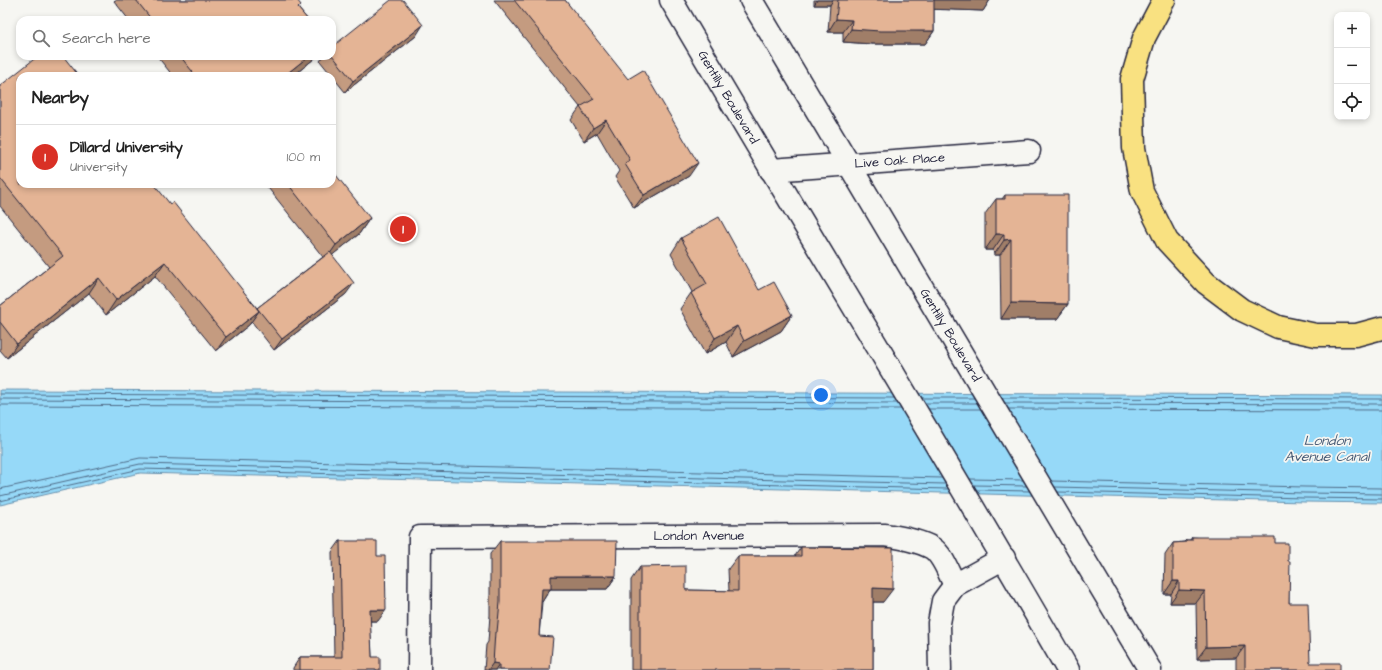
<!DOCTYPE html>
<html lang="en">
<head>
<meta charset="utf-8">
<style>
  :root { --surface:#fff; --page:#f6f6f6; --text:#222; --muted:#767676; --line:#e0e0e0; --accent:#d93025 }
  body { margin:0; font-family:"Architects Daughter",sans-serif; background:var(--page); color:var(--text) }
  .controls { position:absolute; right:12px; top:12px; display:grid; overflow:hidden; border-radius:8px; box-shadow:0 2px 6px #0003 }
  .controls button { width:36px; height:36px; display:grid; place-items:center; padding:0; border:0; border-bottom:1px solid var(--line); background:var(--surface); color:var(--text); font:20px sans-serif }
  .you { position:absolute; left:821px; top:395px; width:14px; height:14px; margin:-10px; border:3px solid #fff; border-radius:50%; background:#1a73e8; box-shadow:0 0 0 6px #1a73e833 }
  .badge { display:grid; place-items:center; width:26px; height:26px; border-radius:50%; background:var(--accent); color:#fff; font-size:13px; font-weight:700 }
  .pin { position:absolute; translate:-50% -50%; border:2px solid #fff; box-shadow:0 1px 4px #0006 }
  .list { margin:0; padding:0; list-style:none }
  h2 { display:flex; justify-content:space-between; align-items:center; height:52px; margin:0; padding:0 16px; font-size:17px }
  h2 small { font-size:13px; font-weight:400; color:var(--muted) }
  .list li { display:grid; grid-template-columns:26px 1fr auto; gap:12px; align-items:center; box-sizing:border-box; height:64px; padding:0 16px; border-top:1px solid var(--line) }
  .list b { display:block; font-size:15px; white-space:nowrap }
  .list p { margin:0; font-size:13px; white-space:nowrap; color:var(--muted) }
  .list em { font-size:13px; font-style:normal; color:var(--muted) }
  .icon { flex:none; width:22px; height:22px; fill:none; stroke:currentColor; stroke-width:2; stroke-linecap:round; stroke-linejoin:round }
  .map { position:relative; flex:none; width:1382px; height:670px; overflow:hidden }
  .search { position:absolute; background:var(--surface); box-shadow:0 2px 6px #0003; left:16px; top:16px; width:320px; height:44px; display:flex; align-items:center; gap:10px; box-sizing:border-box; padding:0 14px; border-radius:12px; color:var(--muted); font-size:15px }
  .panel { position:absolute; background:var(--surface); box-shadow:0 2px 6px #0003; left:16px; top:72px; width:320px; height:116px; border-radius:12px }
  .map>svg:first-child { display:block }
  .water { fill:#96d9f8; stroke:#6890ac }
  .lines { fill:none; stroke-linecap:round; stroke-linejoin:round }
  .shore { stroke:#506b87; stroke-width:1 }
  .street-casing { stroke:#22223b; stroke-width:25 }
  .secondary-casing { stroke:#22223b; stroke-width:25 }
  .highway-casing { stroke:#22223b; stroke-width:25 }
  .street { stroke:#f6f6f2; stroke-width:22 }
  .secondary { stroke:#f6f6f2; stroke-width:22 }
  .highway { stroke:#f9e181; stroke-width:22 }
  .wall { fill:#c49b80; stroke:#22223b }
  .shaded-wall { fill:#a07e68; stroke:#22223b }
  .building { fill:#e4b495; stroke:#22223b }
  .labels { text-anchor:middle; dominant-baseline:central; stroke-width:3.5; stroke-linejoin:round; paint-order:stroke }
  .street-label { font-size:13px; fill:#22223b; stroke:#f6f6f2 }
  .water-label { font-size:14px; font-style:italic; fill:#455974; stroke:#f6f6f2 }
</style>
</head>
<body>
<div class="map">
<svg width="1382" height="670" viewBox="0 0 1382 670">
  <rect width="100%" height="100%" fill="#f6f6f2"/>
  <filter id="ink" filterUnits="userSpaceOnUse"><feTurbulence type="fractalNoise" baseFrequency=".025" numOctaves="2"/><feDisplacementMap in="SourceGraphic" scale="8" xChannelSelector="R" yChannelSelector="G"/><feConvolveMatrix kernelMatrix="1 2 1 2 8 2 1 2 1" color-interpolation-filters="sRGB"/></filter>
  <g filter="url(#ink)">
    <path class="water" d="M0 390 1382 395V503L1305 502 140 473 0 505Z"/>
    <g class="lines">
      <path class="shore" d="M0 394 894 398
        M922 398H974
        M1002 398 1382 399
        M0 399 897 403
        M925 403H977
        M1005 403 1382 404
        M0 405 901 409
        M929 409H981
        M1009 409 1382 410
        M970 479 1023 480
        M1051 481 1305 487 1382 488
        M974 485 1027 486
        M1055 487 1305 493 1382 494
        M0 489 140 458 942 478
        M977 490 1030 491
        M1058 492 1305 498 1382 499
        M0 496 140 464 945 484
        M0 501 140 469 948 489"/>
      <g class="street-casing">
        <g id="street">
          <path id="s1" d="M771 170 1029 151"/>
          <path id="s2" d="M419 670 420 537 884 535C899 537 918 540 932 548 943 555 949 574 955 585"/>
          <path d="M940 670 939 623 943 601 955 585 1004 558"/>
        </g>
      </g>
      <g class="secondary-casing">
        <g id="secondary">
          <path id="s3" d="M671 0C802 224 939 445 1068 670"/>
          <path id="s4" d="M751 0 1150 670"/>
        </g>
      </g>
      <g class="highway-casing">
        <path id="highway" d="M1164 0 1144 38 1132 79 1134 148 1142 191 1167 241 1206 283 1242 310 1278 327 1316 335H1356L1382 328"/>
      </g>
      <use href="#street" class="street"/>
      <use href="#secondary" class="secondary"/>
      <use href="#highway" class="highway"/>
    </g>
    <path class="wall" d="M115 0H297L299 9 308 20H129L114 1Z
      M494 0H565L689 176 634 208 615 177 619 171 597 133 584 141 571 120 580 107Z
      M814 0H990L983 11 934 9V31L925 44H872L843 42V32H828L830 5H814Z
      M416 36 345 92 320 61 324 56H332V47Z
      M157 56H317L315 58 293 76H173Z
      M20 76 170 204 257 308 323 257 265 184H332L370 218 359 234 332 255 346 294 274 350 252 322 249 325 216 351 155 276 106 315 89 293 7 358 0 350V306L49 267 0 206V86Z
      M1005 195 1068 304 1057 319H1001L1000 255H994L993 250H985V214L996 199H1002Z
      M681 238 759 290 792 315 781 331 733 357 726 342 705 354 680 309 691 293 692 292 671 254Z
      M1192 537 1275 543 1288 561 1289 603 1310 663 1340 670H1236V658L1197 659 1196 603H1170L1171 594H1164L1165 555 1173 543 1184 542 1186 540H1190Z
      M340 541 378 621H370L372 657 380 670H293V668L300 657H334L332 552Z
      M500 541 616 576 607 589H550L542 602 539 636 550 670H484L486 645 488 642 490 615V554Z
      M801 547 883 602H873V670H631V580L640 567 686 590 729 591 728 569 738 556H795Z"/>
    <path class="shaded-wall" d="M817 0H833L830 5H814Z
      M932 0H990L983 11 925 9Z
      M836 19 852 20 843 32H828Z
      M423 25 416 36 345 92 353 81Z
      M851 29 934 31 925 44H872L843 42Z
      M309 56H317L315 58 293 76H284Z
      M606 120 597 133 584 141 593 128Z
      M698 163 689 176 634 208 644 195Z
      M370 218 359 234 325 261 336 245Z
      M996 234H1004L993 250H985Z
      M1011 239 1000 255H994L1004 240Z
      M165 262 155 276 106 315 116 300Z
      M99 278 89 293 7 358 17 344Z
      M354 283 346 294 274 350 282 339Z
      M1011 303 1068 304 1057 319H1001Z
      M259 311 249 325 216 351 226 337Z
      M792 315 781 331 733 357 744 341Z
      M737 326 726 342 705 354 715 338Z
      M551 576H616L607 589H550L542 602H533Z
      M1173 581H1179L1171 594H1164Z
      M873 588 893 589 883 602H864Z
      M1179 590 1205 591 1196 603H1170Z
      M370 610H386L378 621H362Z
      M1245 646 1236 658 1197 659 1206 647Z
      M493 663 499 664 495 670H488Z"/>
    <path class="building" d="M136 0H297L301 5 298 8 308 20H152Z
      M391 0H403L423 25 353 81 332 55V47Z
      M514 0H565L628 79 643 70 698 163 644 195 625 164 630 160 606 120 593 128 580 107 594 99Z
      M838 0H934V31H880L851 29 852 20 836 19Z
      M38 56H63L79 76H20V184H154L170 204 173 202 259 311 226 337 165 262 116 300 99 278 17 344 0 322V306L63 256 0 178V86Z
      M180 56H309L284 76H196Z
      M332 170 370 218 336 245 288 184H332Z
      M1005 195H1068V304L1011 303V239L1004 240V234H996V199H1005Z
      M719 217 759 290 774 282 792 315 744 341 737 326 715 338 691 293 707 284 681 238Z
      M330 252 354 283 282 339 257 308Z
      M1192 537H1275V543H1288V561H1290L1289 603H1308L1310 663H1340V670H1245V646L1206 647 1205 591 1179 590V581H1173V543L1186 542V540H1192Z
      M340 541H377V556H385L386 610H370L372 657H380V670H300V657H342Z
      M500 541H617L616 576H551V589H542L539 636 553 637 550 670H499V664L493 663 495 632H497L500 602Z
      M801 547 893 548V589L873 588V670H640V567L686 566V590L738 591V556H801Z"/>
  </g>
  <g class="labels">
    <g class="street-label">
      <text stroke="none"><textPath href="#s3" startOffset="113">Gentilly Boulevard</textPath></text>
      <text stroke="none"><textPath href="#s1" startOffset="129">Live Oak Place</textPath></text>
      <text stroke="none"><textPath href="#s4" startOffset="390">Gentilly Boulevard</textPath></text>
      <text stroke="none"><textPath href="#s2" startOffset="412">London Avenue</textPath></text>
    </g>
    <g class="water-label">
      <text x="1327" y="441">London<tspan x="1327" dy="16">Avenue Canal</tspan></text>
    </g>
  </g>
</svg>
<div class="controls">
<button>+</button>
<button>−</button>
<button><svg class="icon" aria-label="locate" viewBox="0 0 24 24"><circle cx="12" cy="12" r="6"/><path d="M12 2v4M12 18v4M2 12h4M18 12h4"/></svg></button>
</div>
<div class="you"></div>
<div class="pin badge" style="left:403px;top:229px">1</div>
<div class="search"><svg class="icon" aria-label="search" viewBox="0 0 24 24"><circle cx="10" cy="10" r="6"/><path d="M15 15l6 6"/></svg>Search here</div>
<section class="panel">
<h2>Nearby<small></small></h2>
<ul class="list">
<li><span class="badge">1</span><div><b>Dillard University</b><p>University</p></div><em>100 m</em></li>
</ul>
</section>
</div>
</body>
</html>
